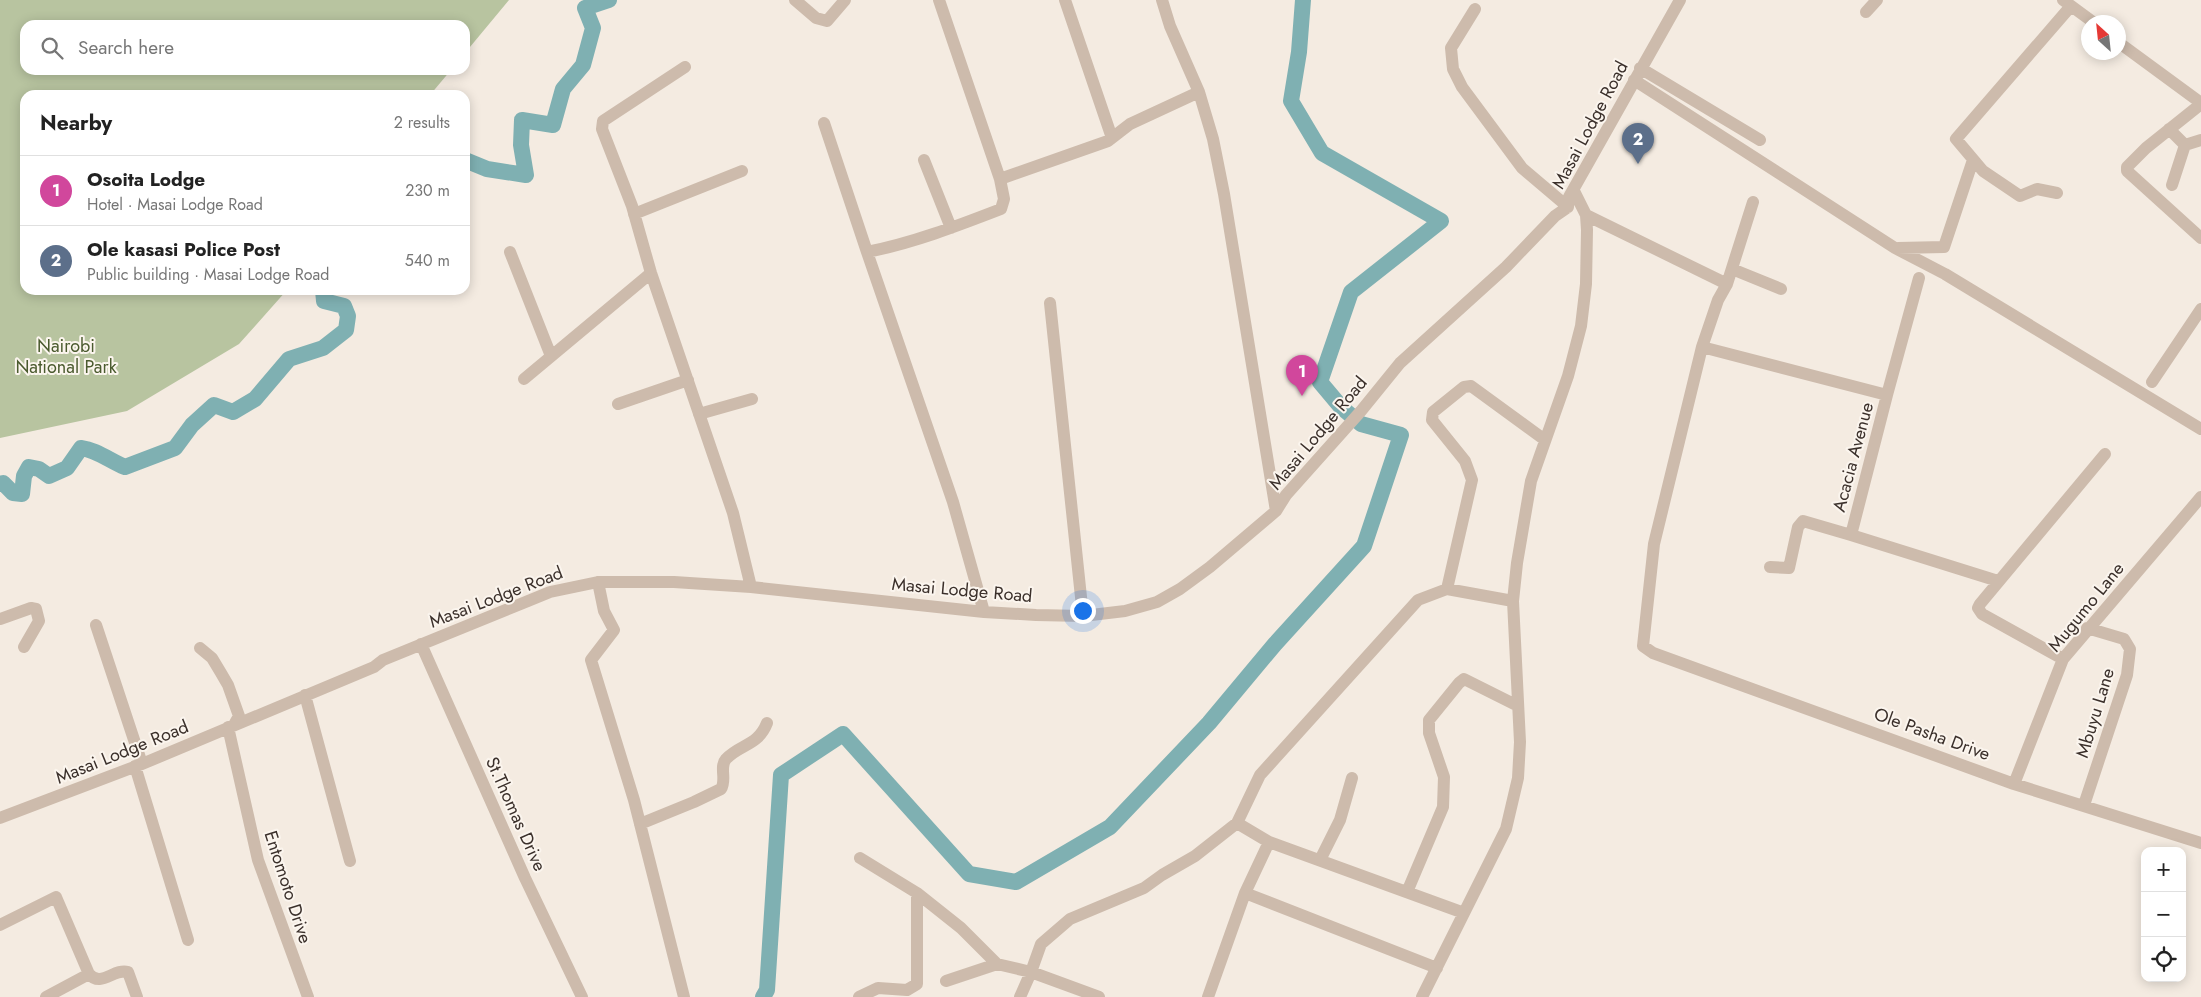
<!DOCTYPE html>
<html lang="en">
<head>
<meta charset="utf-8">
<style>
  :root { --surface:#fff; --page:#f6f6f6; --text:#222; --muted:#767676; --line:#e0e0e0; --accent:#2563eb }
  body { margin:0; font-family:Jost,sans-serif; background:var(--page); color:var(--text) }
  .controls { position:absolute; right:15px; bottom:15px; display:grid; overflow:hidden; border-radius:10px; box-shadow:0 2px 12px #0003 }
  .controls button { width:45px; height:45px; display:grid; place-items:center; padding:0; border:0; border-bottom:1px solid var(--line); background:var(--surface); color:var(--text); font:25px sans-serif }
  .compass { position:absolute; left:2081px; top:15px; width:45px; height:45px; border-radius:50%; background:var(--surface); box-shadow:0 2px 12px #0003; rotate:333deg }
  .you { position:absolute; left:1082px; top:610px; width:18px; height:18px; margin:-12px; border:4px solid #fff; border-radius:50%; background:#1a73e8; box-shadow:0 0 0 8px #1a73e833 }
  .badge { display:grid; place-items:center; width:32px; height:32px; border-radius:50%; background:var(--accent); color:#fff; font-size:16px; font-weight:700 }
  .pin { position:absolute; translate:-50% -41px; filter:drop-shadow(0 1px 2px #0008) }
  .pin::after { content:''; position:absolute; top:26px; width:18px; height:15px; background:inherit; clip-path:polygon(0 0,100% 0,50% 100%) }
  .list { margin:0; padding:0; list-style:none }
  h2 { display:flex; justify-content:space-between; align-items:center; height:65px; margin:0; padding:0 20px; font-size:21px }
  h2 small { font-size:16px; font-weight:400; color:var(--muted) }
  .list li { display:grid; grid-template-columns:32px 1fr auto; gap:15px; align-items:center; box-sizing:border-box; height:70px; padding:0 20px; border-top:1px solid var(--line) }
  .list b { display:block; font-size:19px; white-space:nowrap }
  .list p { margin:0; font-size:16px; white-space:nowrap; color:var(--muted) }
  .list em { font-size:16px; font-style:normal; color:var(--muted) }
  .icon { flex:none; width:28px; height:28px; fill:none; stroke:currentColor; stroke-width:2; stroke-linecap:round; stroke-linejoin:round }
  .map { position:relative; flex:none; width:2201px; height:997px; overflow:hidden }
  .search { position:absolute; background:var(--surface); box-shadow:0 2px 12px #0003; left:20px; top:20px; width:450px; height:55px; display:flex; align-items:center; gap:12px; box-sizing:border-box; padding:0 18px; border-radius:15px; color:var(--muted); font-size:19px }
  .panel { position:absolute; background:var(--surface); box-shadow:0 2px 12px #0003; left:20px; top:90px; width:450px; height:205px; border-radius:15px }
  .map>svg:first-child { display:block }
  .green { fill:#b8c4a0 }
  .lines { fill:none; stroke-linecap:round; stroke-linejoin:round }
  .river { stroke:#7fb0b2; stroke-width:16 }
  .minor { stroke:#cdbbac; stroke-width:12 }
  .labels { text-anchor:middle; dominant-baseline:central; stroke-width:4; stroke-linejoin:round; paint-order:stroke }
  .street-label { font-size:18px; fill:#3b302b; stroke:#fbf5ee }
  .park-label { font-size:18px; fill:#4a5a2e; stroke:#fbf5ee }
</style>
</head>
<body>
<div class="map">
<svg width="2201" height="997" viewBox="0 0 2201 997">
  <rect width="100%" height="100%" fill="#f4ebe1"/>
  <path class="green" d="M0 0H509L465 53V25H25V70H451L430 95H25V290H287L239 344 127 411 0 438Z"/>
  <g class="lines">
    <path class="river" d="M465 160 487 169 526 175 521 145 522 120 553 125 563 89 583 65 593 28 585 8 609 0
      M0 484 3 483 13 493 22 494 24 476 29 467 39 469 49 476 67 468 81 448C97 450 110 461 125 467L175 448 192 425 214 405 233 412 255 399 289 359 323 348 346 330 348 316 344 306 324 301 323 290
      M763 997 767 990 781 775 843 734 969 874 1016 882 1110 827 1209 723 1275 644 1364 546 1401 435 1361 424 1341 407 1320 382 1351 292 1441 221 1322 153 1291 101 1299 52 1303 0"/>
    <path class="minor" d="M795 0 816 18 827 21 845 0
      M939 0 1000 179 1004 199 1001 209C957 226 913 243 867 252L953 502 984 612
      M1065 0 1112 138
      M1162 0 1170 26 1199 92 1213 139 1224 194 1276 511
      M2063 0 2093 22
      M1475 9 1451 48 1453 69 1462 87 1522 168 1568 207
      M1866 12 1877 0
      M2118 42 2201 103
      M685 67 603 121 602 129 632 206 651 273 733 513 751 587
      M1640 68 1760 140
      M1634 80 1895 248 1945 274 2201 429
      M2201 104 2146 148 2127 167V171L2201 238
      M824 123 867 252
      M2169 129 2185 145 2172 185
      M2185 145 2201 140
      M924 160 951 228
      M1000 179 1108 141 1130 124 1199 92
      M2057 193 2037 189 2020 196 1983 171 1956 139 2071 6
      M634 214 742 171
      M1586 215 1727 284 1718 300 1702 347 1654 544 1643 646 1653 653 2014 784 2201 843
      M1898 248 1944 247 1973 160
      M510 252 551 356
      M1732 269 1781 289
      M1727 284 1753 202
      M1050 303 1083 616
      M1702 347 1887 395 1851 535 1998 581
      M524 379 651 273
      M2152 382 2201 309
      M1887 395 1919 278
      M618 404 688 380
      M699 414 752 399
      M1770 567 1789 568 1798 527 1803 521 1851 535
      M598 582 604 611 614 630 591 660 634 800 684 997
      M1447 589 1472 480 1465 461 1432 420 1433 412 1464 387 1471 386 1545 440
      M0 619 31 608 36 609 39 621 24 647
      M96 625 142 764
      M421 644 525 878 582 997
      M200 648 212 658 221 673 228 685 239 716 234 725
      M2063 659 1982 614 1978 608 1980 604 2105 454
      M305 695 350 861
      M228 727 258 860 308 997
      M135 766 188 940
      M2014 784 2063 659 2201 497
      M2084 805 2127 675 2130 649 2124 639 2087 628
      M0 818 142 764 374 667 383 660 528 601 550 592 598 582H674L751 587 984 612 1036 615 1083 616 1125 611 1157 602 1180 589 1210 567 1276 511 1286 495 1361 411 1400 363 1506 267 1555 216 1568 207 1569 197 1680 0
      M1237 823 1269 842
      M640 824 694 802 721 789C727 780 719 767 726 759 740 744 758 746 767 723
      M1320 860 1340 820 1352 778
      M1407 892 1443 807 1444 777 1429 733V720L1459 683 1464 679 1518 706
      M917 893 961 928 997 964
      M1245 893 1437 968
      M0 925 56 897 89 974C101 988 114 968 128 972L137 997
      M946 981 997 964 1031 972 1041 944 1070 919 1144 888 1162 875 1195 856 1237 823 1260 775 1418 600 1447 589 1513 601
      M46 997 89 974
      M859 997 878 988 907 990 917 984V893L860 858
      M1020 997 1031 972 1099 997
      M1208 997 1245 893 1269 842 1464 913
      M1422 997 1506 829 1518 778 1520 742 1513 601 1517 563 1531 481 1568 376 1581 326 1586 284 1587 230 1586 215 1574 191"/>
  </g>
  <g class="labels">
    <g class="street-label">
      <text transform="translate(1590 125) rotate(-62)">Masai Lodge Road</text>
      <text transform="translate(1318 433) rotate(-50)">Masai Lodge Road</text>
      <text transform="translate(1853 457) rotate(-75)">Acacia Avenue</text>
      <text transform="translate(962 590) rotate(5)">Masai Lodge Road</text>
      <text transform="translate(496 597) rotate(-21)">Masai Lodge Road</text>
      <text transform="translate(2086 607) rotate(-51)">Mugumo Lane</text>
      <text transform="translate(2095 713) rotate(-73)">Mbuyu Lane</text>
      <text transform="translate(1932 734) rotate(20)">Ole Pasha Drive</text>
      <text transform="translate(122 752) rotate(-22)">Masai Lodge Road</text>
      <text transform="translate(516 814) rotate(66)">St.Thomas Drive</text>
      <text transform="translate(288 887) rotate(72)">Entomoto Drive</text>
    </g>
    <g class="park-label">
      <text x="66" y="346">Nairobi<tspan x="66" dy="21">National Park</tspan></text>
    </g>
  </g>
</svg>
<div class="controls">
<button>+</button>
<button>−</button>
<button><svg class="icon" aria-label="locate" viewBox="0 0 24 24"><circle cx="12" cy="12" r="6"/><path d="M12 2v4M12 18v4M2 12h4M18 12h4"/></svg></button>
</div>
<svg class="compass" viewBox="-18 -18 36 36"><path d="M0-13l5 13h-10z" fill="#e53935"/><path d="M0 13l5-13h-10z" fill="#767676"/></svg>
<div class="you"></div>
<div class="pin badge" style="left:1302px;top:396px;background:#d1479c">1</div>
<div class="pin badge" style="left:1638px;top:164px;background:#5c6f8a">2</div>
<div class="search"><svg class="icon" aria-label="search" viewBox="0 0 24 24"><circle cx="10" cy="10" r="6"/><path d="M15 15l6 6"/></svg>Search here</div>
<section class="panel">
<h2>Nearby<small>2 results</small></h2>
<ul class="list">
<li><span class="badge" style="background:#d1479c">1</span><div><b>Osoita Lodge</b><p>Hotel · Masai Lodge Road</p></div><em>230 m</em></li>
<li><span class="badge" style="background:#5c6f8a">2</span><div><b>Ole kasasi Police Post</b><p>Public building · Masai Lodge Road</p></div><em>540 m</em></li>
</ul>
</section>
</div>
</body>
</html>
